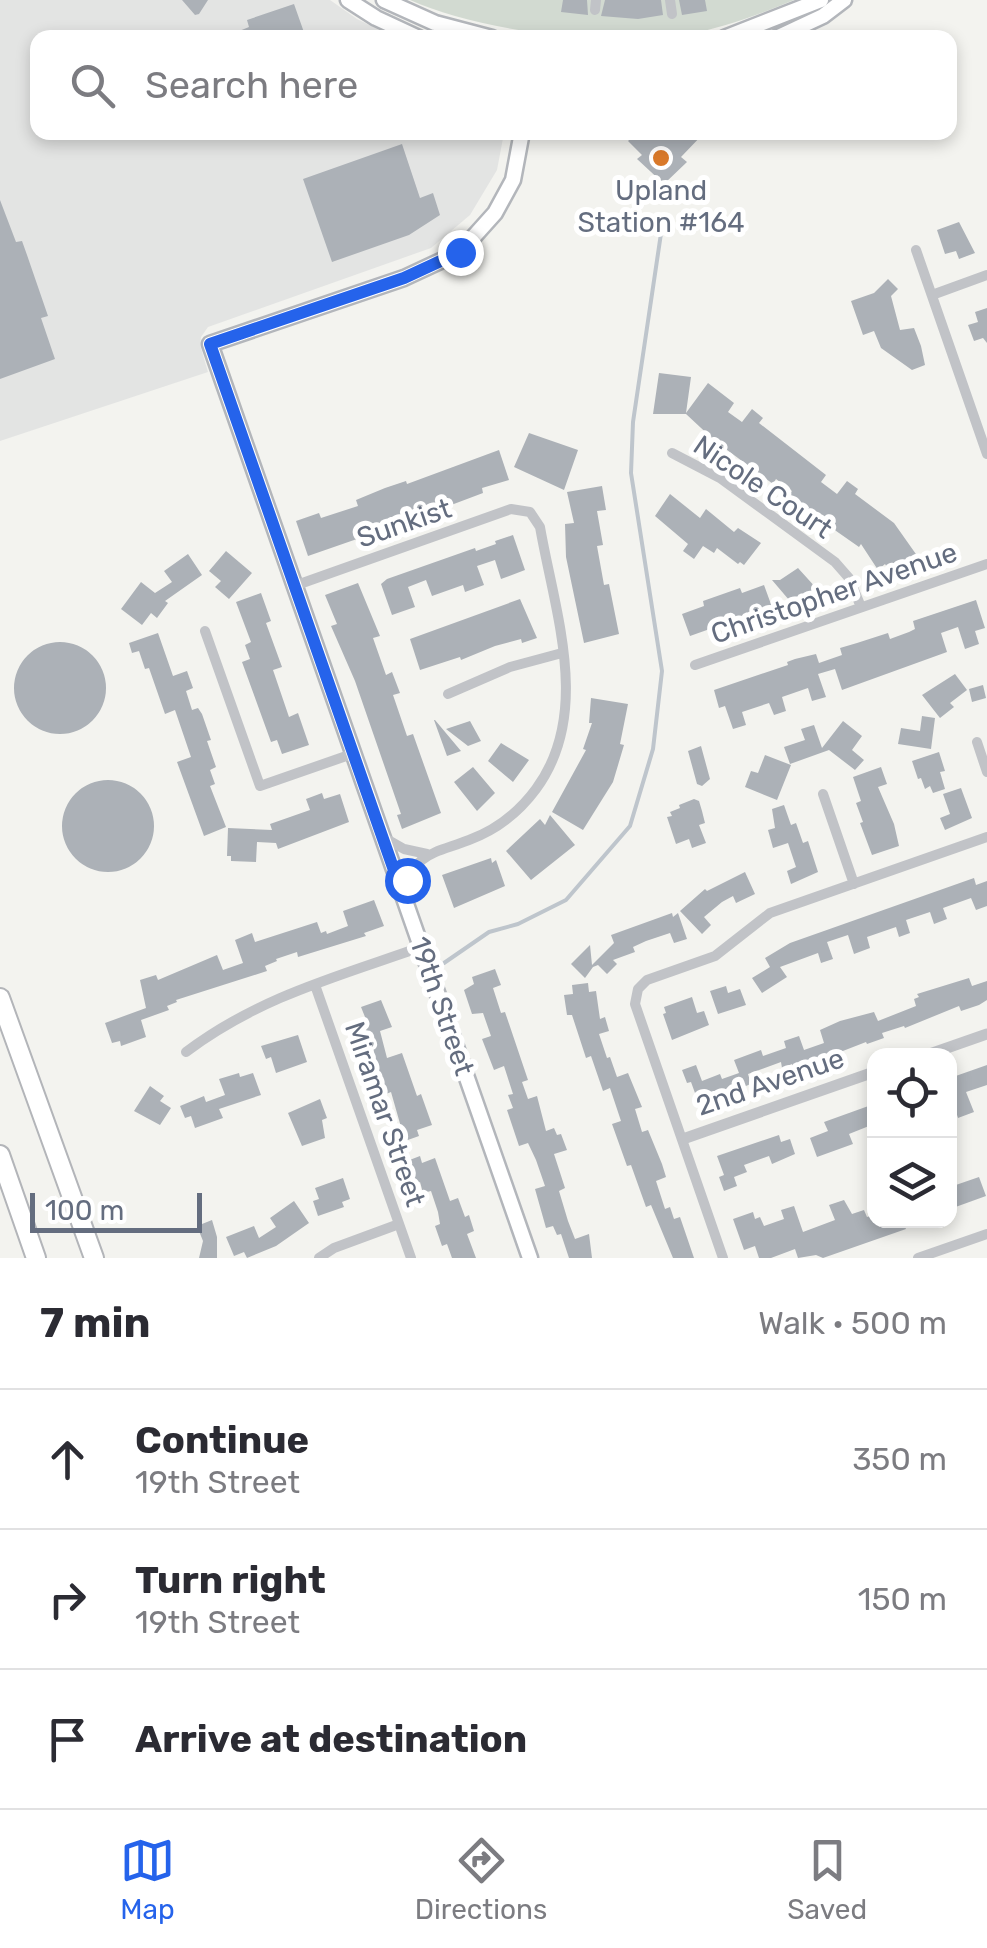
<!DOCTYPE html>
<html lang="en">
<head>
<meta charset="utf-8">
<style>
  :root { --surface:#fff; --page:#f2f2f3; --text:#2b2b33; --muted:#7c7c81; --line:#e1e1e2; --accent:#2563eb }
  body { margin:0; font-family:Rubik,sans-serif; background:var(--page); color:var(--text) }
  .controls { position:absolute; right:30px; bottom:30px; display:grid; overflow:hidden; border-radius:20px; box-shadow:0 5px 15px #0003 }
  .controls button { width:90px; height:90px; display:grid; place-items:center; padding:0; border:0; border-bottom:2px solid var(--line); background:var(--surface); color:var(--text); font:50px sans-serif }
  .scale { position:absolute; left:30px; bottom:25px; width:172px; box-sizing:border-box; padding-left:10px; border:5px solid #646d7f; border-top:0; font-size:28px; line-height:35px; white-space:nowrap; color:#646d7f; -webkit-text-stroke:8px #fff; paint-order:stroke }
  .stop { position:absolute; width:30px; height:30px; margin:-22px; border:8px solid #2563eb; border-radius:50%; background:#fff }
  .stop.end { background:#2563eb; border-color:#fff; box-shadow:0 2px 10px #0008 }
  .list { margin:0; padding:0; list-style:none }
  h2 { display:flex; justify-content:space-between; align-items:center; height:130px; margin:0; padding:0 40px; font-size:42px }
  h2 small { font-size:32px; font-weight:400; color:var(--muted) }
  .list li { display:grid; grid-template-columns:65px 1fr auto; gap:30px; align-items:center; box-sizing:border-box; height:140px; padding:0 40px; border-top:2px solid var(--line) }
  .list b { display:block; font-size:38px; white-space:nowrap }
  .list p { margin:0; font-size:32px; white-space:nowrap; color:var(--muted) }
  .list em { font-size:32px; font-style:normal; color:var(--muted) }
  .icon { flex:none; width:55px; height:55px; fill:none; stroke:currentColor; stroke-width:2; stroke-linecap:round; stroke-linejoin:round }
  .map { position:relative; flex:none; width:987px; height:1258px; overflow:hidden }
  .search { position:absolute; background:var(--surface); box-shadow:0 5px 15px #0003; left:30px; right:30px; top:30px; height:110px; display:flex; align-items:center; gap:25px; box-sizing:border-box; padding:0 35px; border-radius:20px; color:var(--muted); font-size:38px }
  .sheet { height:550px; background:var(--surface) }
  nav { display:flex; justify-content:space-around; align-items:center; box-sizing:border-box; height:140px; border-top:2px solid var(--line); background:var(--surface); font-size:28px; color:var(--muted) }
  nav a { display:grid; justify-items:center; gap:5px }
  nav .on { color:var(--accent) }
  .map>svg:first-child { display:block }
  .built { fill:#e3e4e3 }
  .green { fill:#d2dad1 }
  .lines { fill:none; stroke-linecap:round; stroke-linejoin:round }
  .stream { stroke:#bec5cc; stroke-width:4 }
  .building { fill:#acb1b7 }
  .secondary-casing { stroke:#b3b6bb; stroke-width:19 }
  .motorway-casing { stroke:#b3b5b9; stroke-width:22 }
  .minor { stroke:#c1c3c7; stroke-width:10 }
  .tertiary { stroke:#c1c3c7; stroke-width:11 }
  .secondary { stroke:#fff; stroke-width:14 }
  .motorway { stroke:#fff; stroke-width:18 }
  .route { stroke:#2563eb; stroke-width:12 }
  .poi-dot { fill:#d9792a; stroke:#fff; stroke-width:4 }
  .labels { text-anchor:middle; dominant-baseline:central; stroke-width:10; stroke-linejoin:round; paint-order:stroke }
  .poi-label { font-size:28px; fill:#646d7f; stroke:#fff }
  .street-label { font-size:28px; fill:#646d7f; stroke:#fff }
</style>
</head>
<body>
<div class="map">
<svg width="987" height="1258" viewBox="0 0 987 1258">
  <rect width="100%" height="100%" fill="#f3f3ef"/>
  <path class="built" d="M0 0H330L357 19 394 37 38 38V132L504 133 497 170 470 215 431 248 208 327 201 337 200 345 208 372 0 441Z"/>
  <path class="green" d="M410 0H794C758 15 723 28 684 35 612 49 476 30 410 0Z"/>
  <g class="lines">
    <path class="stream" d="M444 963 489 932 518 924 566 900 630 826 653 749 662 671 631 473 633 422 663 220"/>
  </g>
  <path class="building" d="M182 0H208L199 14 195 15Z
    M563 0H587L588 15 561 12Z
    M605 0H661L663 15 638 19 601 16Z
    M679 0H705L707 11 682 15Z
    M294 4 306 38H222L249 27 247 20Z
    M637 132H705L681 157 687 162 664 184 637 159 642 155 628 141Z
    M402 144 420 198 433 193 440 215 409 235 332 262 303 179Z
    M0 200 16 242 22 241 27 255 48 316 41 318 55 359 0 379Z
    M959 222 975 253 959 259 956 251 945 254 937 230Z
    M888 279 898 289 891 296 900 330 914 328 921 346 925 365 912 370 881 348 874 331 863 335 851 301 874 293Z
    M987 308V343L983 338 974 341 968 325 978 322 975 312Z
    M659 373 691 377 686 413 708 383 734 403 728 412 742 422 752 409 763 418 759 423 826 475 821 482 837 494 847 481 858 489 855 494 894 523 918 557 892 575 885 564 878 570 861 544 859 547 809 512 788 496 792 491 776 479 773 484 715 441 686 414H653Z
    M529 433 578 450 564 490 514 467Z
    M499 450 509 480 482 488 483 493 422 516 423 520 409 525 407 518 379 529 380 531 308 556 296 521 319 513 321 518 358 506 356 500 385 488 406 481 407 484Z
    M602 486 606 510 597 511 603 545 597 546 604 585 609 584 619 634 584 643 566 557 565 524 574 523 567 492Z
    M670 494 700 518 706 509 734 532 738 528 761 543 744 565 740 562 738 564 717 548 714 553 703 546 694 559 683 551 688 544 655 516Z
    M513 535 525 570 501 579 495 560 477 566 484 585 465 592 463 585 432 596 426 580 408 587 415 607 392 615 381 584 387 579 475 548 476 551 496 544 495 541Z
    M226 551 252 573 229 599 215 587 221 581 209 571Z
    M188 554 202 575 165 601 168 603 157 618 151 613 142 625 121 609 141 582 155 593 172 582 164 571Z
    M798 568 817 589 809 595 820 609 814 615 803 601 795 607 772 580H780Z
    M358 583 380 636 373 638 386 675 392 672 400 693 393 695 407 736 413 734 441 813 402 829 397 815 401 814 355 681 331 626 337 624 325 595Z
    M764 585 772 607 690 636 682 614 704 606 703 601 740 588 742 593Z
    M261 593 271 621 266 623 282 667 273 670 289 717 298 713 309 745 282 754 277 740 271 742 242 662 250 659 245 645 251 642 236 602Z
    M520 599 537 638 522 643 521 639 495 646 461 660 460 657 420 670 410 639Z
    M976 600 985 628 975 631 979 644 965 649 958 627 941 633 947 652 842 690 835 669 818 674 826 697 812 701 808 688 782 697 786 711 774 715 769 703 742 712 746 725 733 729 725 706 719 708 714 690 788 665 787 662 795 659 816 654 819 663 842 655 840 648 857 643 888 633 890 639 909 632 915 629 913 621Z
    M158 633 173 676 187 671 193 688 186 691 192 710 198 708 202 714 211 740 207 741 216 767 210 770 215 784 210 786 226 827 204 836 177 762 191 757 175 710 165 714 149 668 145 669 139 651 132 653 129 643Z
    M14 688a46 46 0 1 1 92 0a46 46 0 1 1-92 0Z
    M955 674 967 690 950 703 954 707 940 718 922 695Z
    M983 685 986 698 972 702 969 689Z
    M591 698 628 704 620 744 624 745 613 782 583 830 552 812 586 750 583 749 592 723H589Z
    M922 716 935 718 931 749 898 744 901 728 920 731Z
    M434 720H435L461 751 447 756Z
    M470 721 481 741 468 746 446 729Z
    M843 721 862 736 852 750 864 760 855 770 829 750 790 764 784 747 805 740 801 729 814 725 822 748Z
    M501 743 529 760 513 782 488 761Z
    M701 746 710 779 702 786 697 784 688 751Z
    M939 752 945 771 940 772 945 789 933 793 930 786 925 789 921 778 918 779 912 761Z
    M765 755 791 765 777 800 745 787 751 771 758 773Z
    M473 767 495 793 477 811 454 782Z
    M881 767 887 784 878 787 894 824 899 846 872 855 860 823 863 822 856 803 861 801 853 777Z
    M62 826a46 46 0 1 1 92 0a46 46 0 1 1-92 0Z
    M961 788 972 818 945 830 940 818 950 814 943 794Z
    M322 793 324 799 340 794 349 822 278 849 276 843 257 842 256 862 231 861V856H227L228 828 272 830 270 824 310 810 306 799Z
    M694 799 699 801 702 811 705 823 699 825 706 843 692 848 689 839 676 844 667 817 672 816 670 812 680 808 679 805Z
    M784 805 791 825 796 823 803 843 808 841 818 872 791 884 787 871 796 867 788 843 773 848 768 830 775 828 772 809Z
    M550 815 575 845 531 880 506 851 540 819 545 825Z
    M491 858 492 863 496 860 505 886 454 908 442 875Z
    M745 872 755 894 736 903 733 896 722 902 704 917 711 925 702 934 680 911 705 889 707 891Z
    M974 878 976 885 987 881V906L976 910 971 898 943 908 947 919 934 924 930 912 906 920 910 933 899 937 896 927 867 937 870 948 854 954 848 935 827 942 833 959 821 963 818 953 780 967 787 977 762 993 752 978 770 967 765 958 790 943Z
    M374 900 384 926 364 933 366 936 298 957 297 952 276 959 277 961 265 966 267 971 176 1000 177 1002 167 1006 169 1010 141 1020 146 1037 121 1046 120 1041 112 1043 105 1023 146 1008 140 980 156 975 158 980 217 955 223 970 243 963 235 940 252 933 255 942 317 922 321 933 326 931 327 934 348 926 343 911Z
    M672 913 673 917 678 913 687 939 674 943 670 933 646 941 633 947 635 952 613 960 617 964 607 974 598 965 593 967 585 978 571 964 590 945 592 965 614 943 611 935Z
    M495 969 501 985 493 988 501 1013 505 1012 528 1080 522 1082 528 1099 537 1096 546 1131 554 1128 557 1135 561 1134 567 1150 554 1154 565 1188 559 1191 568 1221 575 1239 589 1234 592 1258H569L561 1234 557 1235 553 1226 546 1228 535 1189 545 1186 536 1160 528 1143 519 1146 507 1110 513 1108 508 1095 513 1094 504 1066 494 1070 482 1039 491 1036 483 1013 472 1014 464 990 474 984 472 977Z
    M969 978 972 986 987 981V1000L979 1005 961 1011 959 1006 905 1028 904 1026 882 1033 884 1038 867 1044 866 1042 794 1070 792 1064 782 1068 781 1062 748 1074 751 1084 699 1104 691 1082 687 1083 682 1070 696 1065 702 1081 720 1074 722 1079 739 1073 734 1060 761 1050 763 1056 786 1048 784 1041 799 1036 804 1050 824 1043 820 1030 840 1021 874 1012 878 1021 916 1006 914 999 919 997 917 994Z
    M588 983 589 992 596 991 600 1019 605 1017 609 1031 599 1034 607 1058 610 1057 617 1077 628 1073 642 1107 635 1109 642 1132 648 1130 662 1164 666 1177 656 1181 665 1209 670 1207 674 1219 680 1217 694 1258H673L651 1205 646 1207 631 1165 627 1166 612 1124 621 1121 610 1088 603 1091 591 1056 586 1058 572 1015H567L564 995 573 994 572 985Z
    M726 986 728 993 740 989 746 1005 718 1014 710 991Z
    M692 997 697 1013 704 1011 709 1025 672 1040 663 1014 666 1013 664 1007Z
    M381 1000 392 1027 380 1031 387 1058 402 1053 417 1096 421 1094 432 1125 417 1130 419 1136 405 1141 391 1092 386 1094 379 1075 377 1076 359 1019 365 1017 361 1007Z
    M298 1035 307 1062 276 1073 271 1057 266 1059 261 1046Z
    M987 1065V1085L966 1092 974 1112 958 1118 950 1093V1078Z
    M239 1073 240 1077 253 1073 261 1095 219 1109 223 1118 195 1128 191 1116 185 1118 180 1106 204 1096 206 1102 225 1095 219 1079Z
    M150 1086 164 1096 160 1101 171 1108 160 1125 134 1111Z
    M320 1099 327 1118 322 1120 325 1138 302 1146 288 1113Z
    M874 1104V1124L849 1134 853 1144 817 1157 810 1138 828 1131 824 1122Z
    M779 1135 781 1142 790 1139 795 1154 772 1164 769 1156 744 1165 747 1172 734 1177 737 1186 724 1191 719 1177 724 1175 717 1156Z
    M420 1156 422 1163 435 1158 450 1201 458 1198 465 1217 469 1215 474 1231 467 1234 476 1258H452L447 1244 442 1246 435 1226 440 1224 438 1212 431 1191 423 1193 420 1182 414 1184 408 1167 407 1161Z
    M979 1177 986 1196 950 1209V1187Z
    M343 1178 350 1199 342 1202 344 1207 318 1216 313 1201 319 1199 315 1188Z
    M844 1200 852 1214 864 1210 867 1217 874 1215V1220H902L906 1229 823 1258 816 1255 798 1258 795 1249 771 1258H759L755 1246 744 1250 733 1219 753 1212 755 1219 760 1217 764 1226 784 1219 781 1210 794 1206 803 1232 835 1220 829 1205Z
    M294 1201 309 1223 276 1246 247 1258 244 1252 234 1256 226 1237 254 1226 259 1238 276 1227 270 1218Z
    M212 1220 217 1237V1258H199L203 1241 197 1226Z"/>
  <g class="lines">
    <g class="secondary-casing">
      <path id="secondary" d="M348 0 376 18 419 38
        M384 0 435 23 492 38
        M724 38 821 0
        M776 38 823 16 844 0
        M522 132 513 180 495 213 460 252 404 278 210 344 530 1258"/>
    </g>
    <g class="motorway-casing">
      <path id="motorway" d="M0 998 94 1258
        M0 1155 36 1258"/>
    </g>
    <path class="minor" d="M670 0 672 14
      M595 10 596 0
      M916 250 987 454
      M932 295 987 275
      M672 453 720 478 835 562 849 578 861 607
      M294 586 511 509 530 512 540 527C555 613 592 713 536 789 519 812 496 830 469 840 433 854 414 852 403 895
      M205 631 260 786 352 754
      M695 665 987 564
      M448 694 510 667 562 653
      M977 742 987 772
      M823 794 854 884
      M383 837 404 849 427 854
      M315 985 411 1258
      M186 1052C259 997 336 977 421 947
      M319 1258 334 1248 399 1224
      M723 1258 635 1004 638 989 647 980 715 956 770 913 987 837
      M918 1258 987 1234"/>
    <path class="tertiary" d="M924 1056 987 1034
      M683 1139 874 1072"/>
    <use href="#secondary" class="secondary"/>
    <use href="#motorway" class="motorway"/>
  </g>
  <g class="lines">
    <path class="route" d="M407 880 403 896 210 344 404 278 460 252"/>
  </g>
  <circle class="poi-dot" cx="661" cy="158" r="10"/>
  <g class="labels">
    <g class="poi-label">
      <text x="661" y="190">Upland<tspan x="661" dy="32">Station #164</tspan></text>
    </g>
    <g class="street-label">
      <text transform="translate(763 487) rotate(34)">Nicole Court</text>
      <text transform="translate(404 523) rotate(-19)">Sunkist</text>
      <text transform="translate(834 593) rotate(-19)">Christopher Avenue</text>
      <text transform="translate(442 1006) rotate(71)">19th Street</text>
      <text transform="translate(770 1082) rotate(-19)">2nd Avenue</text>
      <text transform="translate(385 1114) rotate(71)">Miramar Street</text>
    </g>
  </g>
</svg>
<div class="controls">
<button><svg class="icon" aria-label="locate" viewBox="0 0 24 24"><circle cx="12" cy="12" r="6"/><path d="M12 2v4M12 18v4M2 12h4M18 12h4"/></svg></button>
<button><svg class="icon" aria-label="layers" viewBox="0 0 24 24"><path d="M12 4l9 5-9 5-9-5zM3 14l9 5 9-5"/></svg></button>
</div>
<div class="scale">100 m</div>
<div class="stop" style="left:407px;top:880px"></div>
<div class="stop end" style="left:460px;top:252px"></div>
<div class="search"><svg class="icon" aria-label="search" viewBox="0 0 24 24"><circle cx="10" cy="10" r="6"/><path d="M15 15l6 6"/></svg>Search here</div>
</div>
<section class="sheet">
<h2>7 min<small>Walk · 500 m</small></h2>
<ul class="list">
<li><svg class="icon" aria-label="ahead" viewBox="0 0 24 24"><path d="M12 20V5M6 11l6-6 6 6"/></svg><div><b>Continue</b><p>19th Street</p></div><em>350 m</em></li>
<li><svg class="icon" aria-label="right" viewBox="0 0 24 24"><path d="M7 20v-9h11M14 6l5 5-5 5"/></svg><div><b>Turn right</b><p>19th Street</p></div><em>150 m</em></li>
<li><svg class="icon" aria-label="arrive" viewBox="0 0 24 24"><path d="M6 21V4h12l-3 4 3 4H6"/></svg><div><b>Arrive at destination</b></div></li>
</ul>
</section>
<nav>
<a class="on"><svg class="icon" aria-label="map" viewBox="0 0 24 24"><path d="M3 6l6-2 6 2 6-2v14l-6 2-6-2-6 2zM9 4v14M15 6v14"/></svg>Map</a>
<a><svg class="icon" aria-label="directions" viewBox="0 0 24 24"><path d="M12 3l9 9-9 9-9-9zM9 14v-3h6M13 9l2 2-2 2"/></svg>Directions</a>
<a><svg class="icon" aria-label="saved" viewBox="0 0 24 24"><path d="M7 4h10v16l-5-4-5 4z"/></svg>Saved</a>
</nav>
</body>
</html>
